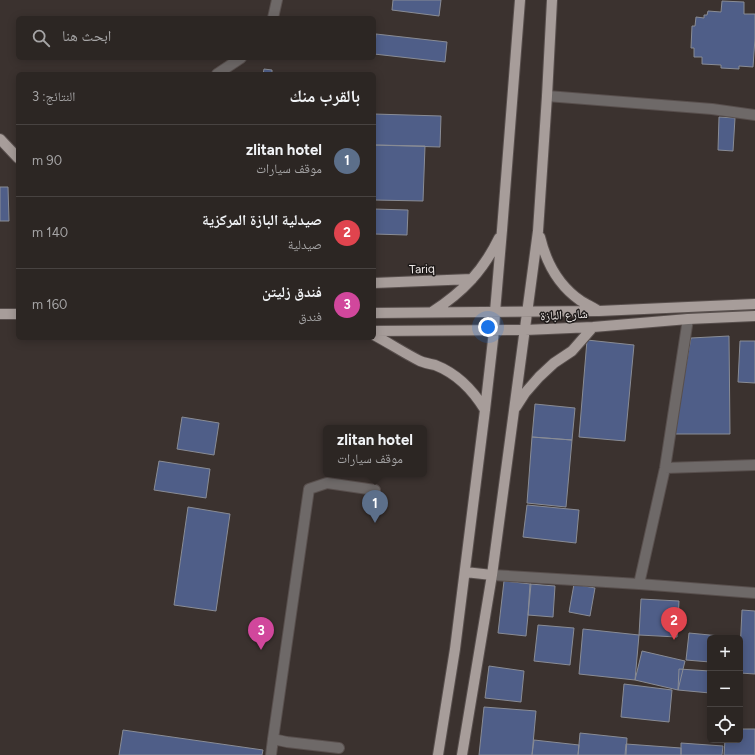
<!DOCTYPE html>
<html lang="ar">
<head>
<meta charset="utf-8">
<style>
  :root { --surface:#2c2623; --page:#342e2b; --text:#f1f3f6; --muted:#a6a5a6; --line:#484341; --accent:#8abfa5 }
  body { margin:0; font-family:Figtree,"Noto Naskh Arabic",sans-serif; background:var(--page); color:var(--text); direction:rtl }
  .controls { position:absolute; right:12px; bottom:12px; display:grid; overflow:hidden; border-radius:6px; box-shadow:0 2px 10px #0003 }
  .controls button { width:36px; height:36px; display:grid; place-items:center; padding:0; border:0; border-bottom:1px solid var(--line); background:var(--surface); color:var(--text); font:20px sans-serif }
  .you { position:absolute; left:488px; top:327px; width:14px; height:14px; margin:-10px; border:3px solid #fff; border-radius:50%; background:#1a73e8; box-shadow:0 0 0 6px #1a73e833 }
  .badge { display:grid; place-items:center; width:26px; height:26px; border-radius:50%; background:var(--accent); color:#fff; font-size:13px; font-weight:700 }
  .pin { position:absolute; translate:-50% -33px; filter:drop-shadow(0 1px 2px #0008) }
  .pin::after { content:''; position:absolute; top:21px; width:14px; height:12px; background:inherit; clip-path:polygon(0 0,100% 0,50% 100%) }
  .popup { position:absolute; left:323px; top:425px; width:104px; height:52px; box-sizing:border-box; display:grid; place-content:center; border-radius:6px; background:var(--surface); filter:drop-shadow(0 1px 3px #0005); font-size:13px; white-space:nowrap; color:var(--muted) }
  .popup b { font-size:15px; color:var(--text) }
  .popup::after { content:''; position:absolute; left:50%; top:100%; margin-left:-8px; border:8px solid transparent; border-top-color:var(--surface) }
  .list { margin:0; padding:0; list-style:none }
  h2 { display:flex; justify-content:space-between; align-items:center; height:52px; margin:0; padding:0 16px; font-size:17px }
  h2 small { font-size:13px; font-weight:400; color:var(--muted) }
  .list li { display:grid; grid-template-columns:26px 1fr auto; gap:12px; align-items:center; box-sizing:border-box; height:72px; padding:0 16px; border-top:1px solid var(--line) }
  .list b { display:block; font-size:15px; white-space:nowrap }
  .list p { margin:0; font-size:13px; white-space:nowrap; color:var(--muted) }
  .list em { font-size:13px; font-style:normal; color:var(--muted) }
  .icon { flex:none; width:22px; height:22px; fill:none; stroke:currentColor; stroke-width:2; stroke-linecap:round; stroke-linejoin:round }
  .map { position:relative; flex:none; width:755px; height:755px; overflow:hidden; direction:ltr }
  .search { position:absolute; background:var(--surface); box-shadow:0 2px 10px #0003; left:16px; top:16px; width:360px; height:44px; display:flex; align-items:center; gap:10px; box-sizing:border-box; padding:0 14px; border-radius:6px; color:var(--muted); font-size:15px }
  .panel { position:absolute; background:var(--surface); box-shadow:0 2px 10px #0003; left:16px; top:72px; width:360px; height:268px; border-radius:6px; direction:rtl }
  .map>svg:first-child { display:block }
  .building { fill:#4f5e88; stroke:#898c95 }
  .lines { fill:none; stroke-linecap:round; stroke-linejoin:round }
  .minor-casing { stroke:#584f4d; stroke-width:12 }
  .major-casing { stroke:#584f4d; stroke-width:12 }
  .minor { stroke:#6e6968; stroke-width:10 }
  .major { stroke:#a79d9a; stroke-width:10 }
  .labels { text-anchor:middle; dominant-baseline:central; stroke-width:3; stroke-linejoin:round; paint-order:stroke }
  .street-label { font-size:12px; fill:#f0eae8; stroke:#1f1b1a }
</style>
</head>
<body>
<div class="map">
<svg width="755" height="755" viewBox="0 0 755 755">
  <rect width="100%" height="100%" fill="#3b322f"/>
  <path class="building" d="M393 0H441L439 16 392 10Z
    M722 1 744 2V14H755V38L753 67 739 66V69L721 68V65L702 64V57H694V48H691L692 26H695L696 17 704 18V15H707L708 11 721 12Z
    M376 34 447 42 445 62 374 54Z
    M264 69 272 70V74H263Z
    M374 114 441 116 440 147 374 145Z
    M719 117 735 118 733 151 718 150Z
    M374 145 425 146 423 201 374 200Z
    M0 187H8L9 221H0Z
    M374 209 408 210 407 235 374 234Z
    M729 336 730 434H673L691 338Z
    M587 340 634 345 625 441 579 437Z
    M740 341H755V383L738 382Z
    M535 404 575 408 572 440 532 437Z
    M182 417 219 423 214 455 177 449Z
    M532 437 572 440 566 507 527 503Z
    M159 461 210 469 206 498 154 490Z
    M527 505 579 510 576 543 523 537Z
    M188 507 230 514 216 611 174 605Z
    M504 581 531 584 526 636 498 633Z
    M530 584 555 586 553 617 528 615Z
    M574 584 595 588 590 616 569 612Z
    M641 599 679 601 677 637 639 635Z
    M742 610 755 611V674L740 673V652Z
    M538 625 574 628 570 665 534 661Z
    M583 629 639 635 635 680 579 674Z
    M689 633 741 638 740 646V638H710V662L686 660Z
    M642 651 685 661 678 690 635 680Z
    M489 666 524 671 521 702 485 698Z
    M679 669 710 671V693L678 690Z
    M624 684 672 690 669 722 621 717Z
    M484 707 536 711 532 755H479Z
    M740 729H755V755H724L725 740H740Z
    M123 730 263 750 262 755H119Z
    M580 733 627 738 626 755H578Z
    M534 740 579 745 578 755H532Z
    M681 743 723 746 722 755H681Z
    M626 744 681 748V755H625Z"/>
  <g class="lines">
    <g class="minor-casing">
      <path id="minor" d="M273 18 277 0
        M217 74 241 58
        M547 96 712 109 755 115
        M665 468 755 465
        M492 575 639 584 755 593
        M639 584 665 468 688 319
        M339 748 287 742 273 739 309 489 327 483 375 490
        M271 755 273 739"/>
    </g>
    <g class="major-casing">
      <path id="major" d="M0 139 18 158
        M540 237C546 262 559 286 581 301 586 304 592 307 597 310
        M374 283 472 279
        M432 312C463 292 483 271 499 238
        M374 313 599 311 755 304
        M0 314H18
        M374 331 525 330 593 327 688 319 755 316
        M374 335C389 343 404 353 420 361 425 363 430 364 435 365 458 374 473 390 485 410
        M516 407 525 393 539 377 554 363 572 351 593 327
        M465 572 492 575
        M438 755 455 649 485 410 494 331 495 312 502 230 520 0
        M462 755 492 575 538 231 547 96 552 0"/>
    </g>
    <use href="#minor" class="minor"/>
    <use href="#major" class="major"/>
  </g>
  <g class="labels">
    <g class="street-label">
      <text transform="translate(422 269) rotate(-2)">Tariq</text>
      <text transform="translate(564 315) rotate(-3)">شارع البازة</text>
    </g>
  </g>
</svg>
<div class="controls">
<button>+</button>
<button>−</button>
<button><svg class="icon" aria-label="locate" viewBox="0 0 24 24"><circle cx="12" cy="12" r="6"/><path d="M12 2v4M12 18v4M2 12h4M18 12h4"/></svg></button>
</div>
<div class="you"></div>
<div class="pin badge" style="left:375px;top:523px;background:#5c6f8a">1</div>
<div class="popup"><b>zlitan hotel</b>موقف سيارات</div>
<div class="pin badge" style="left:674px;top:640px;background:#e0444e">2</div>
<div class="pin badge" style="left:261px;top:650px;background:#d1479c">3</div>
<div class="search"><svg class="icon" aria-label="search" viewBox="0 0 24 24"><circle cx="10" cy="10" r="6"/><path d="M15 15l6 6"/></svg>ابحث هنا</div>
<section class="panel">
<h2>بالقرب منك<small>النتائج: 3</small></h2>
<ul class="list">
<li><span class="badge" style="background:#5c6f8a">1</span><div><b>zlitan hotel</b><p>موقف سيارات</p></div><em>90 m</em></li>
<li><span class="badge" style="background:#e0444e">2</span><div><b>صيدلية البازة المركزية</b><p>صيدلية</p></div><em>140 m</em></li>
<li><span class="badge" style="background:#d1479c">3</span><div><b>فندق زليتن</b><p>فندق</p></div><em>160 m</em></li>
</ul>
</section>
</div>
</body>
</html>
